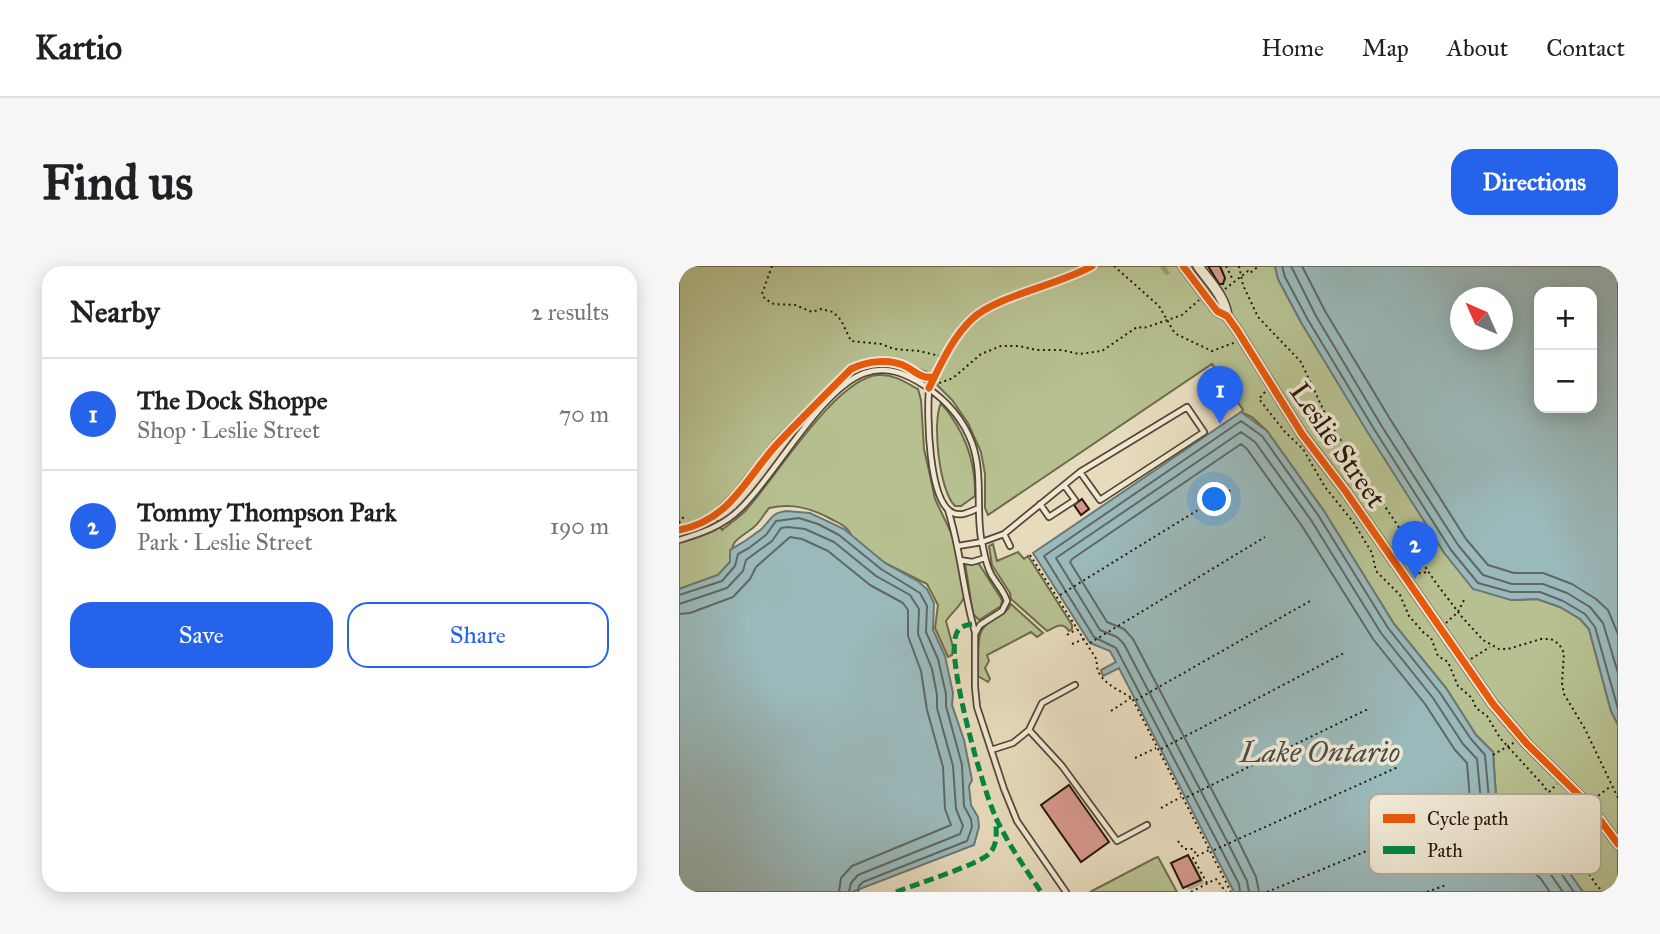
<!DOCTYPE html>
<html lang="en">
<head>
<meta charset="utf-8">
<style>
  :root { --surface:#fff; --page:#f6f6f6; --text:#202124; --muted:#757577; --line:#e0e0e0; --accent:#2563eb }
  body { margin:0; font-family:"IM FELL Great Primer",serif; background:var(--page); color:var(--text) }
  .controls { position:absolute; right:21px; top:21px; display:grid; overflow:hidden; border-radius:14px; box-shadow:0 4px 18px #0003 }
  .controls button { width:63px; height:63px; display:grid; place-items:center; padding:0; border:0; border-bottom:2px solid var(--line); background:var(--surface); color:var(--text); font:35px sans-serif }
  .compass { position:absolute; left:771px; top:21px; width:63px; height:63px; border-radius:50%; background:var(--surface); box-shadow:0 4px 18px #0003; rotate:315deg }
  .you { position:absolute; left:536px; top:234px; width:24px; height:24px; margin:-18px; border:5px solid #fff; border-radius:50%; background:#1a73e8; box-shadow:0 0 0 10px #1a73e833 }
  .badge { display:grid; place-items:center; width:46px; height:46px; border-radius:50%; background:var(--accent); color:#fff; font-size:23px; font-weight:700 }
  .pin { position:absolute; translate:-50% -58px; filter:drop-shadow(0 2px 4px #0008) }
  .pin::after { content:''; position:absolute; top:37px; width:24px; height:21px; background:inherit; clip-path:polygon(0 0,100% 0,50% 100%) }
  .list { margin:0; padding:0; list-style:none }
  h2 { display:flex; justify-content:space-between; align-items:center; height:91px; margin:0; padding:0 28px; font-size:30px }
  h2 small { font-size:23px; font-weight:400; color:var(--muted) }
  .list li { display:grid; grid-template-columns:46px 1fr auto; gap:21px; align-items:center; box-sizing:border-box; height:112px; padding:0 28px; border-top:2px solid var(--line) }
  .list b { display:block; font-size:26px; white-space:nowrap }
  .list p { margin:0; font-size:23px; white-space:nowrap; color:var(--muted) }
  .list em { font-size:23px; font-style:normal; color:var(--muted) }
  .actions { display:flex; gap:14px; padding:21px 28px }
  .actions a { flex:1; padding:16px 0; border:2px solid var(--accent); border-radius:21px; text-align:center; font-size:24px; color:var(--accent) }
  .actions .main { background:var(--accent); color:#fff }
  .map { position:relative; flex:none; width:939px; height:626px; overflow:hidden; border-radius:21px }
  header { display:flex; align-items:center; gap:42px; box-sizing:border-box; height:98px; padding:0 35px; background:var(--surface); border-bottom:2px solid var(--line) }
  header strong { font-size:33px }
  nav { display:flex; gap:38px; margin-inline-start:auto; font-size:24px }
  .intro { display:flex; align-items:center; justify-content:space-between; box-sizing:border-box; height:168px; padding:0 42px }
  h1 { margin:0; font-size:49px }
  .button { padding:18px 32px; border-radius:21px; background:var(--accent); color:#fff; font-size:24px; font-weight:700 }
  main { display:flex; gap:42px; padding:0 42px }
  aside { flex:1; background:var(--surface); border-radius:21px; box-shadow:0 4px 18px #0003 }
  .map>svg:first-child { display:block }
  .green { fill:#b7c090; stroke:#6e6b4c; stroke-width:2 }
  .water { fill:#9ab9ba; stroke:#6b7873; stroke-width:2; fill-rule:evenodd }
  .shadow { fill:#0003 }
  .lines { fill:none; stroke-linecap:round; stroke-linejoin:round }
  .shore { stroke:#5f6862; stroke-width:2 }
  .building { fill:#d5978c; stroke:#241609; stroke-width:2 }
  .service-casing { stroke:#554736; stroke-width:8 }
  .minor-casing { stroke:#554736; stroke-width:12 }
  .path { stroke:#241609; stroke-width:2; stroke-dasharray:2 3.5; stroke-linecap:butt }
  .service { stroke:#efe8d4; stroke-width:4.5 }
  .minor { stroke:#efe8d4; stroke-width:9 }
  .quiet { stroke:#00873e; stroke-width:5; stroke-dasharray:10 5; stroke-linecap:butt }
  .cycleway-casing { stroke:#efe8d4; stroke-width:11 }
  .cycleway { stroke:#e8590c; stroke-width:7 }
  .labels { text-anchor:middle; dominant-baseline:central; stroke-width:7; stroke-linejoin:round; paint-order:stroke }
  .street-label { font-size:28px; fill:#241609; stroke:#efe8d4 }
  .water-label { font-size:30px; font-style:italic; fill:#4d4f47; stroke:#efe8d4 }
  .key { fill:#efe8d4; stroke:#b2a997; stroke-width:2 }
  .key-label { font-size:19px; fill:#241609 }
</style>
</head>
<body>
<header>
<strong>Kartio</strong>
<nav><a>Home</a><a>Map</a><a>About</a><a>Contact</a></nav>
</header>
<div class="intro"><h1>Find us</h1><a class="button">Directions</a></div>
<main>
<aside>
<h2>Nearby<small>2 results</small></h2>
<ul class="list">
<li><span class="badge">1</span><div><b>The Dock Shoppe</b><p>Shop · Leslie Street</p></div><em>70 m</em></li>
<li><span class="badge">2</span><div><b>Tommy Thompson Park</b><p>Park · Leslie Street</p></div><em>190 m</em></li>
</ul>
<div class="actions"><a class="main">Save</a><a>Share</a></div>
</aside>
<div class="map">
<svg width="939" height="626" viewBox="0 0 939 626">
  <rect width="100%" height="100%" fill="#e7dbbd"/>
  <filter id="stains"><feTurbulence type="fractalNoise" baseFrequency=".00286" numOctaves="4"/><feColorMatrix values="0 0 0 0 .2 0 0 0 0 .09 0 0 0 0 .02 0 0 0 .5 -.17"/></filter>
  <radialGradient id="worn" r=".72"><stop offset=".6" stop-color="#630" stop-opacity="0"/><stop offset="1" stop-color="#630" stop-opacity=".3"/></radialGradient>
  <path class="green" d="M0 0H596L599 13 623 58 766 288 832 334 858 333 881 341 901 353 910 363 932 445 939 459V626H904L882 595 828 548 817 531 814 486 797 469 767 422 715 358 645 245 588 165 573 151 562 146 564 144 533 98 309 249 306 242V208L302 186 289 157 273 134 258 119 257 113 248 106 207 93 181 96 162 107 95 174 53 227 34 246 43 264C51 257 61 251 68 243 97 211 157 112 199 109 215 108 226 116 239 123L242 134 245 183 250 205 256 233 276 275 285 331C282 340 273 346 267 355L274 381 273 389 269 391 256 362 259 339 248 318 206 297 173 272C171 262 162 258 154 254 132 242 114 237 90 242 85 248 81 256 75 261 59 274 52 272 51 296L39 309 0 323Z
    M262 137C285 164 297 194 296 230L282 240H276C260 225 253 155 262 137Z
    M314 278 318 295 339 286 345 293 349 290 393 359V363L390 365C383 355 377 361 368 365L332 333 331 327 313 299 310 280Z
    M286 297 300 298 323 334 322 340 300 354 294 348Z
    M332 338 364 367 358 371 352 366 308 389 310 395 306 402 311 413 309 416 299 410C300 399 297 373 303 364 310 352 326 352 332 338Z
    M479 591 498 626H411L476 592Z"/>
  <path class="water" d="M596 0H939V459L932 445 910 363 901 353 881 341 858 333 832 334 794 323 766 288 689 167 623 58 599 13ZM860 26H913V142H860ZM782 32H824V74H782Z
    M562 146 588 165 645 245 715 358 767 422 797 469 814 486 817 531 828 548 882 595 904 626H555L440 402 424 410 422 404 437 396 431 385 411 377 354 287Z
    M107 245 131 247 165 263 206 297 240 316 248 323 255 337 254 364 266 390 274 427 273 439 285 474 293 514 290 520 292 539 299 551 300 561 295 579 173 626H0V323L39 309 51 296V284C62 278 71 272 80 265 93 255 89 248 107 245Z"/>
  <path class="shadow" d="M486 0 491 7 487 9 481 1Z
    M509 591 514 594 525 617 511 624 506 621Z"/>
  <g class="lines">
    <path class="shore" d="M603 0 606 11 629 54 695 163 772 284 799 317 832 326H861L884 335 906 348 916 361 939 443
      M612 0 637 50 702 159 779 279 804 309 833 318H864L888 327 911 341 924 357 939 407
      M623 0 646 45 711 153 787 273 809 299 835 307H864L893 318 917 333 929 344 939 368
      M0 329 43 315 56 300 59 288 70 282 87 269 97 255 120 252 139 258 160 269 202 303 241 327 248 340 247 366 259 393 267 428V440L283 499 285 540 292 553 293 561 288 575 184 616 180 620 179 626
      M0 338 48 322 64 305 67 294 93 275 102 262 109 261 126 263 155 276 197 310 231 329 240 343 239 368 253 403 258 429V442L274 500 277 543 284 560 281 568 179 609 172 617 170 626
      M0 348 11 347 54 331 71 313 77 301 111 271 123 273 149 285 191 319 224 337 229 344V370L242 405 248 444 264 501 266 543 272 559 173 600 162 612 160 626
      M561 626 560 618 541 581 437 382 415 371 365 290 562 155 583 170 639 249 709 362 761 427 792 473 806 489 810 533 822 551 877 600 895 626
      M570 626 568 615 549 577 445 378 438 371 421 364 377 292 562 166 576 176 632 254 702 367 754 432 784 478 798 493 802 536 815 556 870 606 884 626
      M580 626 577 611 558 572 454 373 445 363 428 356 391 296 393 293 562 178 568 183 623 260 694 373 746 438 776 484 788 497 791 534 795 547 810 566 862 613 871 626"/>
  </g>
  <path class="building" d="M529 0H541L546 12 544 18H540Z
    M403 233 410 243 402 249 395 239Z
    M390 519 430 576 402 596 362 539Z
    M509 589 522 614 504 622 492 597Z"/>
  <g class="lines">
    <g class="service-casing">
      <path id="service" d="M250 124C248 147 249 236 274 247 283 251 292 245 300 242
        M361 238 370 251 396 234 385 219
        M269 244C282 284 284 326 296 366
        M325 268 331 280
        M0 274C23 267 44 260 61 243 96 210 142 122 186 107 208 99 228 108 246 120 267 134 284 153 293 177 304 208 297 240 302 272 305 284 306 297 312 308 317 317 325 325 328 335L323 345 301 359 296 368V421L298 441 325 523 338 555 387 626
        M279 280 303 276 325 268 401 206 508 141 525 166 421 234 401 206
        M281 294 293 296 306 292
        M350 464 383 500 438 575 468 559
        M312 484 334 477 350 464 363 437 396 419"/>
    </g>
    <g class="minor-casing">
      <path id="minor" d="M504 0 538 45 548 50 558 64 623 168 667 226 814 438 848 478 909 538 939 578
        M519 0C530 15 546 31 548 50"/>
    </g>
    <path class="path" d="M93 0 83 28 86 33 95 38 116 39 133 46 142 43 154 46 162 54 172 75 202 78 215 83 240 85 265 91
      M435 0 480 40 495 66 499 69 533 85 557 76
      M547 0 554 14
      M560 0 564 19 579 51 622 96 651 158 757 317 783 351 804 374 820 383H829L862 373H872L880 378 885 387 883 417 885 428 906 463 939 532
      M546 23 569 5 571 7 580 0
      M255 119 274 112 302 88 322 80H340L357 84H383L400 88 423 85 458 61 465 62 503 49 520 34
      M586 126 580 133 606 166 624 183 646 221 675 257 693 287 697 305 721 329 730 350 745 367 752 372 759 390 769 396 779 420 793 432 797 442 808 450 821 472 865 520 869 527 865 552 869 557 880 562 918 620 925 626
      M0 257 6 249
      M351 289 418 394C415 414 438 423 453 432L552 626
      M734 308 749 306
      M381 329 553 223
      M767 357 779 346 785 334
      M388 369 398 363
      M411 377 586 271
      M393 378 405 373
      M792 393 811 381
      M457 434 631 335
      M432 445 452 432
      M482 483 665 387
      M814 489 836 476
      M456 492 477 482
      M870 526 878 518
      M508 531 689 443
      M915 533 932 520
      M482 542 502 531
      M871 564 874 569 886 574
      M868 565 895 550 902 543
      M499 575 505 583H514L518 590
      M535 584 719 501
      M870 585 874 580 870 564
      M528 617 514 592 530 584
      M512 626 537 613 547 626
      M588 626 746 561
      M748 626 767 619"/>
    <use href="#service" class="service"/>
    <use href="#minor" class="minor"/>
    <path class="quiet" d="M293 358C286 359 279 361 277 369 267 395 304 524 317 552 329 578 346 602 362 626
      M217 626C234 619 302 598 311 587 319 578 317 566 317 555"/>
    <g class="cycleway-casing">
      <path id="cycleway" d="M504 0 538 45 548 50 558 64 623 168 667 226 814 438 848 478 909 538 939 578
        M250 122C262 98 273 72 293 53 317 30 380 19 413 0
        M0 264C54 254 68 208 103 173 126 149 149 126 172 103 188 95 211 92 228 101 237 106 243 113 254 111"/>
    </g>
    <use href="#cycleway" class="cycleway"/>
  </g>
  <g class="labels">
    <g class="street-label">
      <text transform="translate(659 179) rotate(55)">Leslie Street</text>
    </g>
    <g class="water-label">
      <text x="641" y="486">Lake Ontario</text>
    </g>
  </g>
  <rect x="690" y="528" width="232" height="80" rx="10" class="key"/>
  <rect x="704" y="548" width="32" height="9" fill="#e8590c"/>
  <rect x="704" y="580" width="32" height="8" fill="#00873e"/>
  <g class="key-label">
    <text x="748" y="559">Cycle path</text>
    <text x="748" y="591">Path</text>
  </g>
  <rect width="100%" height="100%" filter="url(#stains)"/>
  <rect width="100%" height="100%" fill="url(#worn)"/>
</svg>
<div class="controls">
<button>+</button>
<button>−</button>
</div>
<svg class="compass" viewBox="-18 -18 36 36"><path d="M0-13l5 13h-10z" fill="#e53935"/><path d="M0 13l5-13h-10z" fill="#757577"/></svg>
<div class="you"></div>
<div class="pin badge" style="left:541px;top:158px">1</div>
<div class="pin badge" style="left:736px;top:313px">2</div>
</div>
</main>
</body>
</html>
